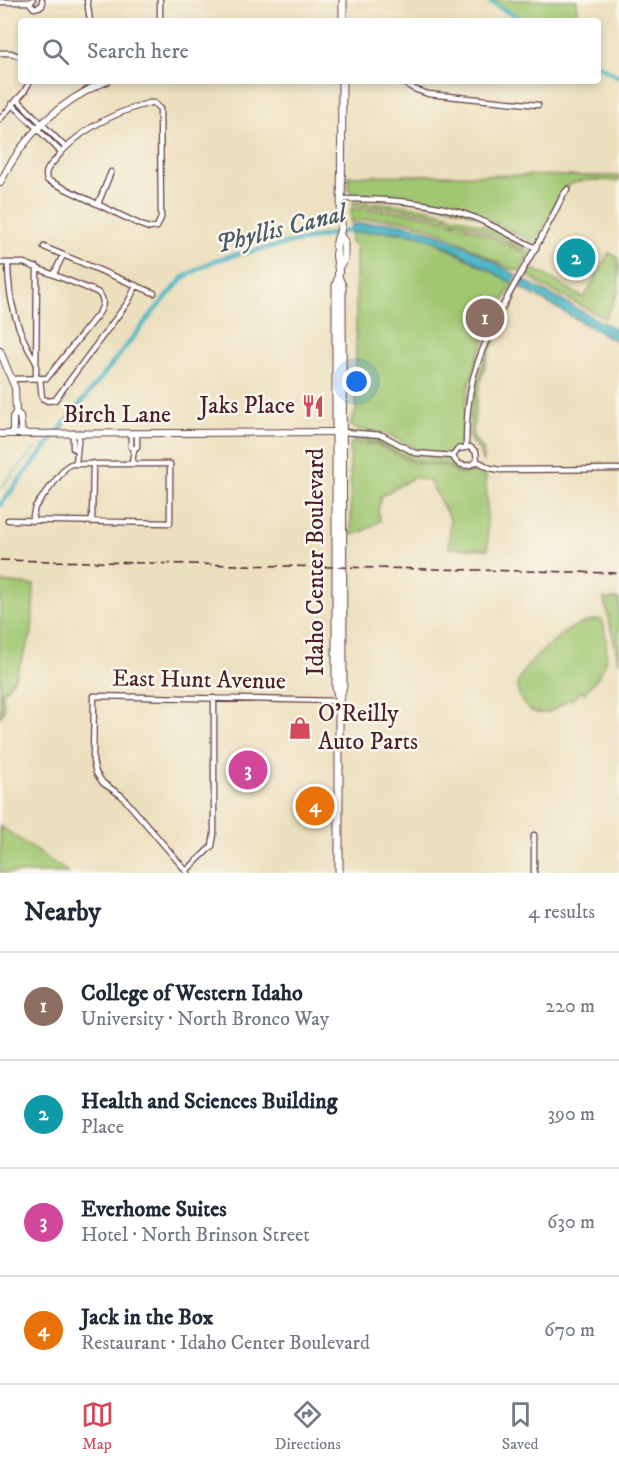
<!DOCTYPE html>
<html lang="en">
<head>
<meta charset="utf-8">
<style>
  :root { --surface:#fff; --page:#f6f6f7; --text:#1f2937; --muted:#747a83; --line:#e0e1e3; --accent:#d1495b }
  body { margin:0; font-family:"IM FELL DW Pica",serif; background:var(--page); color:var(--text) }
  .you { position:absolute; left:357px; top:382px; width:21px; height:21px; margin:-15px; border:4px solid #fff; border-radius:50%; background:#1a73e8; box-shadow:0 0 0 9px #1a73e833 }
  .badge { display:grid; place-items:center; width:39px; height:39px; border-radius:50%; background:var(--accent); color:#fff; font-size:20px; font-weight:700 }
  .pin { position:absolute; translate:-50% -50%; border:3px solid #fff; box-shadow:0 2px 6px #0006 }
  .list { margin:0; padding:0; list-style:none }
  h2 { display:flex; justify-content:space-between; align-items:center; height:78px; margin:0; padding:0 24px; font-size:26px }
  h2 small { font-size:20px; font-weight:400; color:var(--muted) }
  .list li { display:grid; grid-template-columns:39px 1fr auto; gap:18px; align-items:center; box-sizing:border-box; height:108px; padding:0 24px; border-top:2px solid var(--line) }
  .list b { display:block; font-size:22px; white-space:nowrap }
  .list p { margin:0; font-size:20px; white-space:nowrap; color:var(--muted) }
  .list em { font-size:20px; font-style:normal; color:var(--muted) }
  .icon { flex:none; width:33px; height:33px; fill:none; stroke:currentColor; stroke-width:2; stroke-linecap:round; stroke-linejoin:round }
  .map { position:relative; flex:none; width:619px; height:873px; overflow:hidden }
  .search { position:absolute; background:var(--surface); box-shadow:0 3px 9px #0003; left:18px; right:18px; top:18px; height:66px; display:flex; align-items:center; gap:15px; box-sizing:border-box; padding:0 21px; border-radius:6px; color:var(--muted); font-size:22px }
  .sheet { height:510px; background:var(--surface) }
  nav { display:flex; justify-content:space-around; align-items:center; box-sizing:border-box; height:84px; border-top:2px solid var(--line); background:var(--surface); font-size:16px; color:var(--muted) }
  nav a { display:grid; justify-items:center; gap:3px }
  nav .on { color:var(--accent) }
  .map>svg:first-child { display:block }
  .green { fill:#a1c772; stroke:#76734e; stroke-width:1.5 }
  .water { fill:#49b6c5; stroke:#4a6a78; stroke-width:1.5 }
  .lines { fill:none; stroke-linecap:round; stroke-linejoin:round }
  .stream { stroke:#49b6c5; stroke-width:1.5 }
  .canal { stroke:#49b6c5; stroke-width:4.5 }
  .minor-casing { stroke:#623c41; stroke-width:7 }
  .tertiary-casing { stroke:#623c41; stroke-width:8 }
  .secondary-casing { stroke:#623c41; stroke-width:9 }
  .minor { stroke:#fff; stroke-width:4.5 }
  .tertiary { stroke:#fff; stroke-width:6 }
  .secondary { stroke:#fff; stroke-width:7 }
  .rail { stroke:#4a1f2b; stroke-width:1.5; stroke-dasharray:9 4.5; stroke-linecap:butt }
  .labels { text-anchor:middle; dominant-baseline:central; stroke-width:5; stroke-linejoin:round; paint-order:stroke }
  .poi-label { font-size:24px; fill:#4a1f2b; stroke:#fbf7ec; text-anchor:end }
  .street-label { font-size:24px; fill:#4a1f2b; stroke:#fbf7ec }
  .water-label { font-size:26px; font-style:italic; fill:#4a5b69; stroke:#fbf7ec }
</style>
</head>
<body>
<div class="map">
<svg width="619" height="873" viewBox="0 0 619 873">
  <rect width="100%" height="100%" fill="#fbf7ec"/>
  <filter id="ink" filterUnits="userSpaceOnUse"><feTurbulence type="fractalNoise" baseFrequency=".0167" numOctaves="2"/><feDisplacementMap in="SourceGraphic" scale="12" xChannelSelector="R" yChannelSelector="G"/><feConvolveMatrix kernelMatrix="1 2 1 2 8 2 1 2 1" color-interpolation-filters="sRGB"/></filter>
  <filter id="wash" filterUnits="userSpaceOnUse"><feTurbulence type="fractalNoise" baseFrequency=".008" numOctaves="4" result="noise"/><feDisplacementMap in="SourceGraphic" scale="24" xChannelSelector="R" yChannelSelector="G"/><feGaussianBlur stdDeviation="1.35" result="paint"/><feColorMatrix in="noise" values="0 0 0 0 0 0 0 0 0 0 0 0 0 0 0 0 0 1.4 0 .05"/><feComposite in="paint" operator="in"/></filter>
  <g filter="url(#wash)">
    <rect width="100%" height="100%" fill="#ecdfbd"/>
    <path class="green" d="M489 0H577V21H525Z
      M418 175 619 176V181C600 181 577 176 563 190L536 241 533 242 497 224 464 211 437 204 396 197 356 196 348 189 349 176Z
      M357 202C420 203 468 215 523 245L521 249C462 217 419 207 353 206V203Z
      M351 209C421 210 459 219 522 252L525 246 529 253 520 271 511 269C471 250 434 221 389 219 376 218 363 220 351 222Z
      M377 231 413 234 428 238 513 283C495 318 476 352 468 391 464 408 464 425 462 442 458 445 452 452 447 453 423 458 405 441 384 433 373 429 355 433 350 424L356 411V246L351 242V233Z
      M609 253 619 258V291L605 318 543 286 526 274 535 269 584 298Z
      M515 291C515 310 500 328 492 346 480 375 474 405 473 437L483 450V462C480 458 481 455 479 450 475 445 471 443 469 437 469 382 492 338 515 291Z
      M354 436 380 439 421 457 449 459 459 468 480 467 472 472H458L447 464 425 463 413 460 378 443 354 440Z
      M352 443 376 444 412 462 426 465 446 466 459 474 477 473 486 477 488 549 449 548 450 519 429 481 414 477 381 496 378 511 380 521 362 532 351 535 350 444Z
      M0 582 34 585 32 633 14 679 3 693 4 710 0 718Z
      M604 599H619V663Z
      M599 619 603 622C610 656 609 668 584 693L582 691 571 700 569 699C562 704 555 711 545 713 527 716 513 695 519 679 525 664 555 639 568 630 578 624 588 621 599 619Z
      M0 826 69 873H0Z"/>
    <path class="water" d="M387 222C432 225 479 252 517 276L513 283C482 268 444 240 412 234 392 230 371 231 351 233V225Z
      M523 280 619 331V343L519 287Z"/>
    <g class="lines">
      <path class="stream" d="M0 489 35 448"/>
      <path class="canal" d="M487 0 523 21
        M598 65 619 77
        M0 505 154 311 184 277 213 261 230 256 355 229"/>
    </g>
  </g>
  <g filter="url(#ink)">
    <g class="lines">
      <g class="minor-casing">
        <path id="minor" d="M87 0 90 21
          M160 0V21
          M0 2H29L33 0
          M29 2 34 8 42 6V0
          M0 53H11L21 57
          M401 81 414 89 428 94 538 105
          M17 99 65 147
          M149 103H154L160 109 161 218 157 227 149 228 141 225 47 180C44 171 49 167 55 160 78 130 113 113 149 103Z
          M12 104 61 152
          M0 119 24 92 30 81
          M341 199C386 199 431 201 473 217 495 226 515 238 536 248
          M98 204 111 172
          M44 247 154 293
          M0 263H24L97 292C105 298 104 305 99 313L47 378 12 379
          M8 263C8 299 16 331 36 362
          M54 274 63 255
          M36 378 37 267
          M40 378 42 398 48 401 55 400 128 302 136 286
          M343 432 382 435 415 453 453 456
          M73 433V448L76 450
          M131 433V447L134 449
          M466 447C466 424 468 400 473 378 491 313 535 256 563 195L568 189
          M453 456 458 449 470 447 476 452 477 461
          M453 456C457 467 469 468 477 461
          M477 461 490 468 500 470 619 469
          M76 463 79 433
          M132 463 134 449 137 447V433
          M8 520 170 523V464H71L66 467 35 507 32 521
          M92 522 93 463
          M186 871 212 846 214 834V698
          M188 873 122 796 103 783 96 773 93 761 94 696 339 701
          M534 873V835"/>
      </g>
      <g class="tertiary-casing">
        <path id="tertiary" d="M0 183C23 136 59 101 107 81
          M0 351 15 388 16 413 20 416 22 433
          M0 434 339 432
          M13 434V417L16 413"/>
      </g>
      <g class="secondary-casing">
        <path id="secondary" d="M343 0V21
          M340 265 344 260V241L340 236
          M339 701 336 687V285C343 270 333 257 337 242 338 236 340 234 341 228L342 81
          M339 873V701L343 686 342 285 339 279"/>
      </g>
      <use href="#minor" class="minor"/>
      <use href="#tertiary" class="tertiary"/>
      <use href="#secondary" class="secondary"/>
      <path class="rail" d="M0 560 619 573"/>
    </g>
  </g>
  <defs>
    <g id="restaurant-bare" transform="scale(1.8)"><path d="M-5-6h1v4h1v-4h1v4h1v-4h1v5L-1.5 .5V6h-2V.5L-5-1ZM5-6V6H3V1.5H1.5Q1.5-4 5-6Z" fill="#d1495b" stroke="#fbf7ec" stroke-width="2.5" paint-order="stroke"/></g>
    <g id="shop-bare" transform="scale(1.8)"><path d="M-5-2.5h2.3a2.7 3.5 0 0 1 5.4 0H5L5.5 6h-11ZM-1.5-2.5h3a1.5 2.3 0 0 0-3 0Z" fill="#d1495b" stroke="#fbf7ec" stroke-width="2.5" paint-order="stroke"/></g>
  </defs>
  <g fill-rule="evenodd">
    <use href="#restaurant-bare" x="313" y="406"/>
    <use href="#shop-bare" x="300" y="728"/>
  </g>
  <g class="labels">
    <g class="poi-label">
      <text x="295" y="406">Jaks Place</text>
      <text x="318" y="714" text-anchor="start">O'Reilly<tspan x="318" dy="28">Auto Parts</tspan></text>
    </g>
    <g class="street-label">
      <text x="117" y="415">Birch Lane</text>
      <text transform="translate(316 562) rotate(-90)">Idaho Center Boulevard</text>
      <text transform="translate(199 680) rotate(1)">East Hunt Avenue</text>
    </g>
    <g class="water-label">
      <text transform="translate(281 229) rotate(-14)">Phyllis Canal</text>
    </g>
  </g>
</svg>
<div class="you"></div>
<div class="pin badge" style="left:485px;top:318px;background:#8d6e63">1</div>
<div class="pin badge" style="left:576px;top:258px;background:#0f9aa8">2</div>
<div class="pin badge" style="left:248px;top:770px;background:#d1479c">3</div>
<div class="pin badge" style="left:315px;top:806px;background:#e8710a">4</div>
<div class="search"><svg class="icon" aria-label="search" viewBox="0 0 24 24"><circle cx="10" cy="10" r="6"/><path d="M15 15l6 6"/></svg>Search here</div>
</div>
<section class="sheet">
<h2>Nearby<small>4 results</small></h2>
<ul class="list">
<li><span class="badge" style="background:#8d6e63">1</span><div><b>College of Western Idaho</b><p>University · North Bronco Way</p></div><em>220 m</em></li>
<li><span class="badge" style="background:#0f9aa8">2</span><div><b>Health and Sciences Building</b><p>Place</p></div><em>390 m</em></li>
<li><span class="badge" style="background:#d1479c">3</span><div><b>Everhome Suites</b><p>Hotel · North Brinson Street</p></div><em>630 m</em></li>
<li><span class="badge" style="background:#e8710a">4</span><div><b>Jack in the Box</b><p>Restaurant · Idaho Center Boulevard</p></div><em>670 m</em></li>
</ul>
</section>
<nav>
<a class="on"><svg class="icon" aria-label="map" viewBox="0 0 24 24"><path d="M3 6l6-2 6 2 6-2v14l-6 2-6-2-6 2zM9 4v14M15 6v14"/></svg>Map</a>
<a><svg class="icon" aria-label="directions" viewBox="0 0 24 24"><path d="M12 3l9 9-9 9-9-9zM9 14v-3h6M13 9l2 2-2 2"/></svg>Directions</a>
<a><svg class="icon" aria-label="saved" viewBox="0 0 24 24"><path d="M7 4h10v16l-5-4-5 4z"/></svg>Saved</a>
</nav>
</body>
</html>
